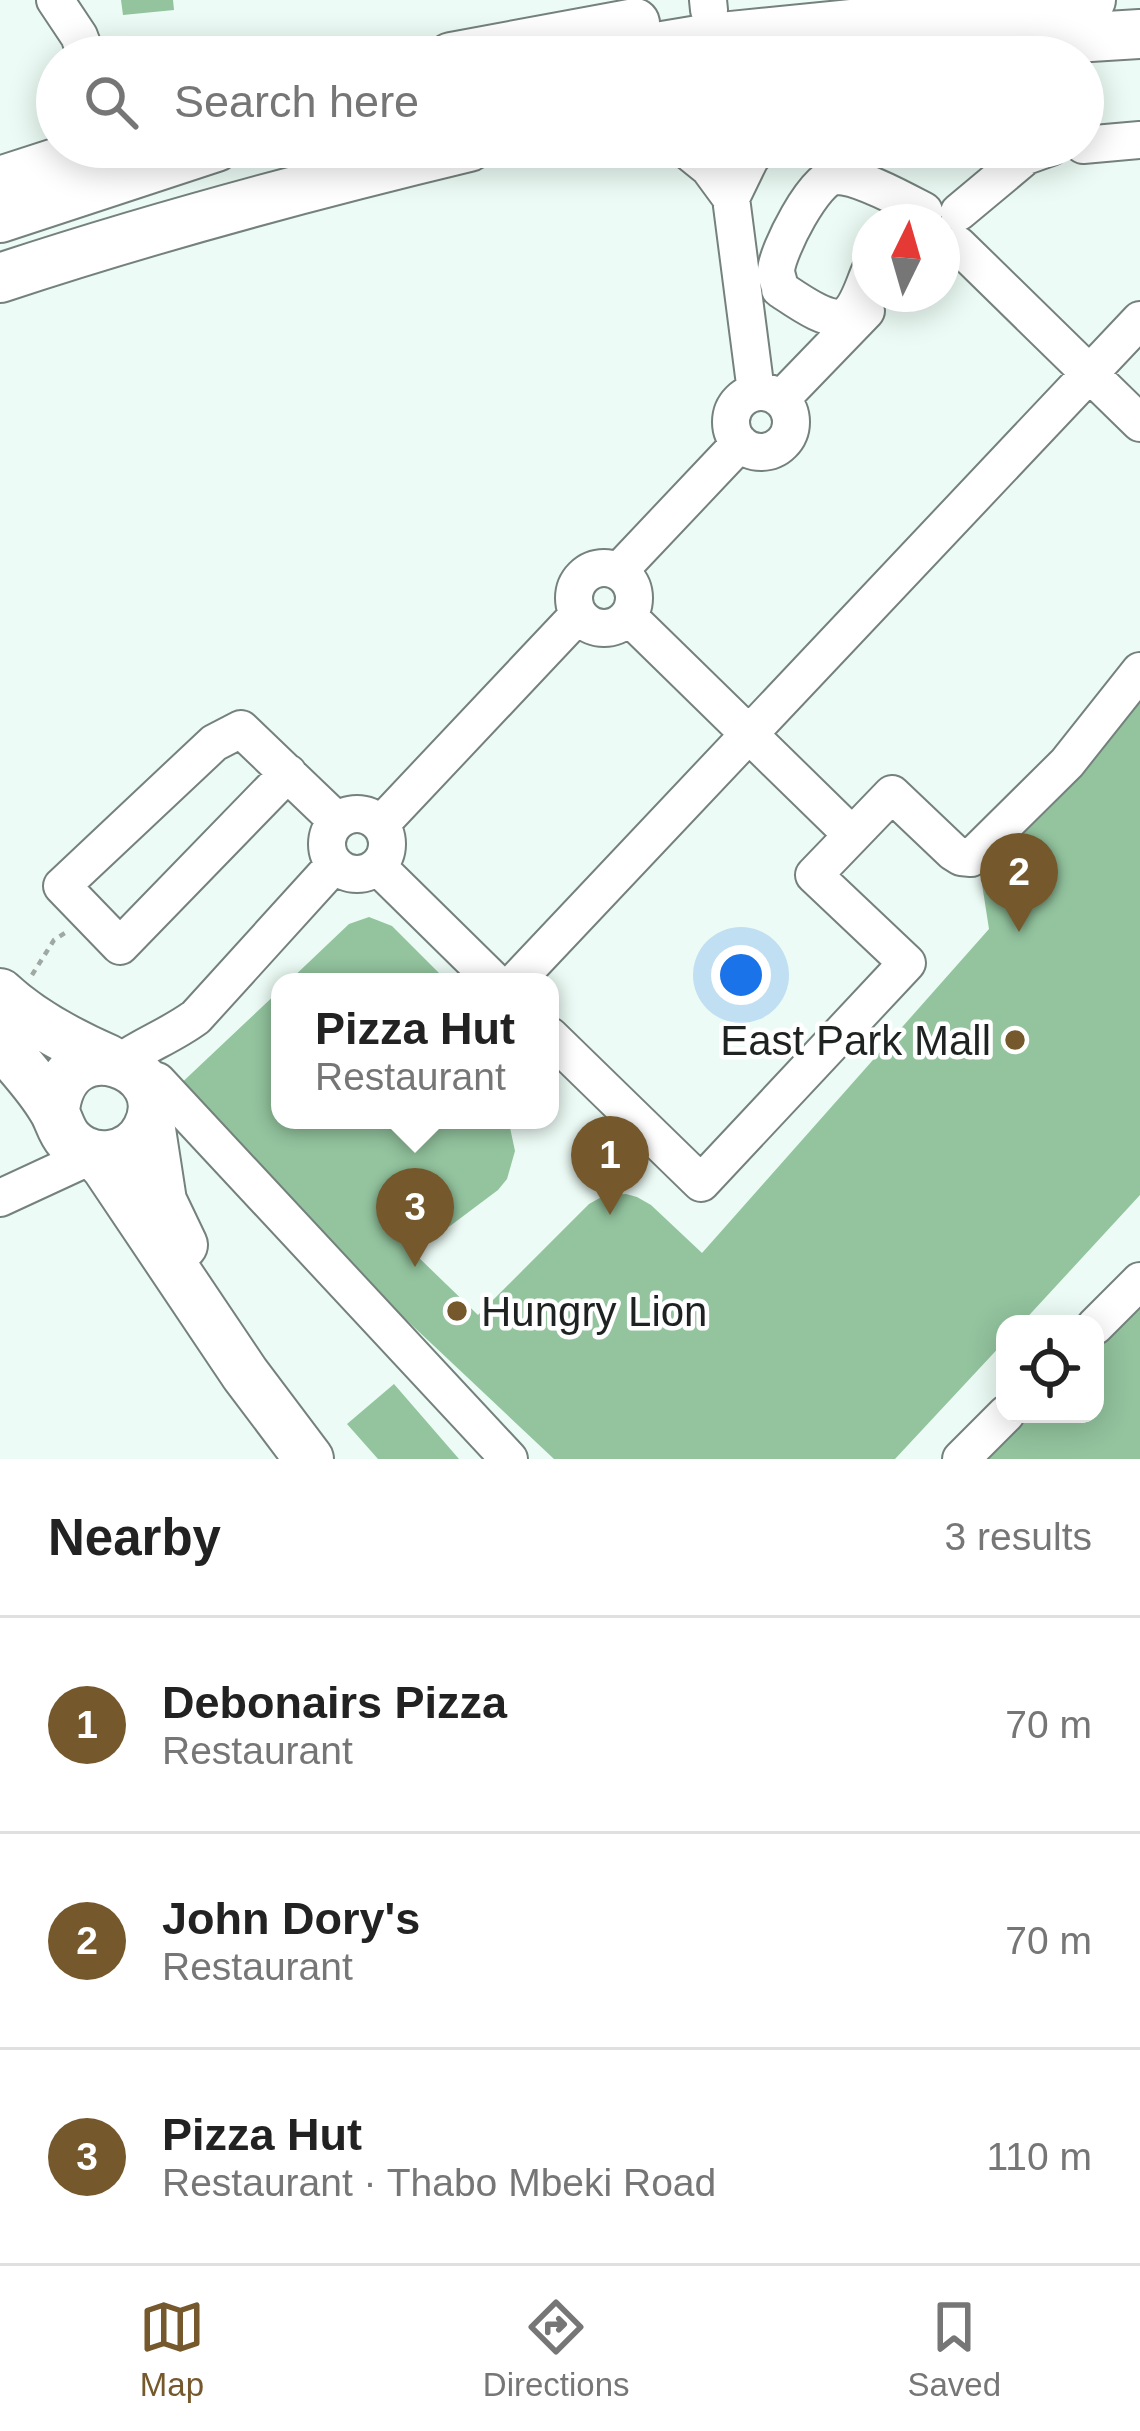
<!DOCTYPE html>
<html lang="en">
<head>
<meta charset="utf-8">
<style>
  :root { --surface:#fff; --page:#f2f2f2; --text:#222; --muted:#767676; --line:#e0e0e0; --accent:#75582b }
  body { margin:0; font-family:Helvetica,sans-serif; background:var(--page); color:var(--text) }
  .controls { position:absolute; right:36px; bottom:36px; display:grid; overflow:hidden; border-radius:24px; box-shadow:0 6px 30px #0003 }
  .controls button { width:108px; height:108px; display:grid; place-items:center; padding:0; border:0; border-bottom:3px solid var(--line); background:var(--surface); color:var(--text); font:60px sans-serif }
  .compass { position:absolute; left:852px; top:204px; width:108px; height:108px; border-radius:50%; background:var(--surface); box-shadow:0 6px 30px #0003; rotate:5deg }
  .you { position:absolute; left:741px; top:975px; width:42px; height:42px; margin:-30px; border:9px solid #fff; border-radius:50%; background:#1a73e8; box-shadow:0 0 0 18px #1a73e833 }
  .badge { display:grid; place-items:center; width:78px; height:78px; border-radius:50%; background:var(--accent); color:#fff; font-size:39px; font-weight:700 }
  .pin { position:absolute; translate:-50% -99px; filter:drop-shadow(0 3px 6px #0008) }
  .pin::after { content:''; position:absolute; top:63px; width:42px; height:36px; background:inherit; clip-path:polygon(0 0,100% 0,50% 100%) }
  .popup { position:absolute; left:271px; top:973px; width:288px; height:156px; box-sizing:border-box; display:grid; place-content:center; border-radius:24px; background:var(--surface); filter:drop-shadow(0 3px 9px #0005); font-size:39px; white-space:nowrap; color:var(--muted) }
  .popup b { font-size:45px; color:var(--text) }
  .popup::after { content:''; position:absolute; left:50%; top:100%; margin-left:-24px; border:24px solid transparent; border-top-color:var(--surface) }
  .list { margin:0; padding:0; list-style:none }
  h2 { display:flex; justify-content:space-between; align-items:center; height:156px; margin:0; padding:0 48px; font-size:51px }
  h2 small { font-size:39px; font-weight:400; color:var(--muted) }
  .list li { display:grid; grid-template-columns:78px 1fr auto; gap:36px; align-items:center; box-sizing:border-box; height:216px; padding:0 48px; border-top:3px solid var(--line) }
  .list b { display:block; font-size:45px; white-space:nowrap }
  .list p { margin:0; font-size:39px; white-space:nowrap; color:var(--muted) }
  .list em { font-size:39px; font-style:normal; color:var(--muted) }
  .icon { flex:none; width:66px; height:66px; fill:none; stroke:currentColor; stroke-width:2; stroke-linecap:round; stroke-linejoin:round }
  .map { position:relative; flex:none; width:1140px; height:1459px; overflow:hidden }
  .search { position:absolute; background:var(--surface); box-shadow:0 6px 30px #0003; left:36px; right:36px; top:36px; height:132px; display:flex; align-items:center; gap:30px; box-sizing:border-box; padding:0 42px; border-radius:66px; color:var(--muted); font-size:45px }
  .sheet { height:804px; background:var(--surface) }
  nav { display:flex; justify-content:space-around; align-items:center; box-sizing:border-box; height:168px; border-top:3px solid var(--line); background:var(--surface); font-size:33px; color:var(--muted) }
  nav a { display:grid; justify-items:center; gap:6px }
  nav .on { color:var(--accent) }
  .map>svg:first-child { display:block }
  .building { fill:#93c49e }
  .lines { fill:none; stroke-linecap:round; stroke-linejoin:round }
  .minor-casing { stroke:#74817c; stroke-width:40 }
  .major-casing { stroke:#74817c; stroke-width:52 }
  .path { stroke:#9ea9a4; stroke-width:4.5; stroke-dasharray:6 6; stroke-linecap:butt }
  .minor { stroke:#fff; stroke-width:36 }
  .major { stroke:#fff; stroke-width:48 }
  .poi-dot { fill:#75582b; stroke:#fff; stroke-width:4.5 }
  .labels { text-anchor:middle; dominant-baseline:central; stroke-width:9; stroke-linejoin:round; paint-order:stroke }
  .poi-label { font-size:42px; fill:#1e2321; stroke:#fff; text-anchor:end }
</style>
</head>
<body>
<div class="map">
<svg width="1140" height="1459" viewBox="0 0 1140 1459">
  <rect width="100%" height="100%" fill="#ecfbf5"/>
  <path class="building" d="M121 0H173L174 10 123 15Z
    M1140 702V1195L1021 1324H1005V1341L895 1459H554L347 1264 174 1090 280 990V1120H507L509 1123 515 1151 507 1179 498 1190 414 1253 478 1315 589 1204 605 1195 626 1194 637 1197 651 1205 702 1253 989 929 980 871Z
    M369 917 392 926 448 982H288L349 924Z
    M1140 1291V1459H972L1017 1414H1095V1336Z
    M394 1384 459 1459H378L347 1424Z"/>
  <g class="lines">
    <g class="minor-casing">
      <path id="minor" d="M55 0 79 36 87 57
        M708 0 709 10
        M1083 145 1140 140
        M683 147 709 168 731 198 756 392
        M731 198 750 159 760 147
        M959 212 1026 156 1051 147
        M958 245 1140 423
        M870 271C864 284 858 308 845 316 830 325 794 298 780 289 780 286 776 274 776 271 777 251 815 177 835 176 858 175 903 200 924 211
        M731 422a30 30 0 1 1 60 0a30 30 0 1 1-60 0Z
        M781 399 866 311
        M574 598a30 30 0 1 1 60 0a30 30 0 1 1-60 0Z
        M619 571 740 443
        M629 617 852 835
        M288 773 120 946 62 886 214 743 241 729 337 821
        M327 844a30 30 0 1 1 60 0a30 30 0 1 1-60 0Z
        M380 825 578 615
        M378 867 495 982
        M515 982 1140 320
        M550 1036 701 1183 907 963 814 875 892 794 953 852 961 857 971 858 1067 763 1140 671
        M120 1062C144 1045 172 1035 196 1017L334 865
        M157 1081 509 1459
        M0 1198 93 1155
        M1095 1326 1140 1281
        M961 1459 1006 1414"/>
    </g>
    <g class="major-casing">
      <path id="major" d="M913 48 1140 34
        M451 57 635 23
        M597 57 711 38 1091 0
        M0 181 105 147
        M0 218 216 147
        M0 278C154 227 311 185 469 147
        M0 993C31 1022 69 1042 108 1059
        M0 1042C17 1063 38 1084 52 1108 59 1118 60 1130 69 1140 91 1164 132 1159 147 1129 180 1065 63 1023 55 1111
        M150 1123 162 1201 183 1245
        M95 1155 106 1167 245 1374 309 1459"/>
    </g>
    <path class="path" d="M32 975 54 940 65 933"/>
    <use href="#minor" class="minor"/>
    <use href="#major" class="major"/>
  </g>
  <g class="poi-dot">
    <circle cx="1015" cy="1040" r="12"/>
    <circle cx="457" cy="1311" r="12"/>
  </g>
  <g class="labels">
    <g class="poi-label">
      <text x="991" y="1040">East Park Mall</text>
      <text x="481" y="1311" text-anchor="start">Hungry Lion</text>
    </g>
  </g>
</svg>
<div class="controls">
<button><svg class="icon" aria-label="locate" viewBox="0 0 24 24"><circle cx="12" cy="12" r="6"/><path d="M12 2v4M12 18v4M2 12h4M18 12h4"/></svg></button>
</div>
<svg class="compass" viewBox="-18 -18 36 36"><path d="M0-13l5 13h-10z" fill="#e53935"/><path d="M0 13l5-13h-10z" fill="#767676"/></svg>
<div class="you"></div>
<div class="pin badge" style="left:610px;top:1215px">1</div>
<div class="pin badge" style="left:1019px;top:932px">2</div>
<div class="pin badge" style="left:415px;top:1267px">3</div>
<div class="popup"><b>Pizza Hut</b>Restaurant</div>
<div class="search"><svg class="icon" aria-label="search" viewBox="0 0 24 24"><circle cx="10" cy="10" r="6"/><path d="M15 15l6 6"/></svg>Search here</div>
</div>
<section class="sheet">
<h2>Nearby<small>3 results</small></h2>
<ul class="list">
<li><span class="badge">1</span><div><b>Debonairs Pizza</b><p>Restaurant</p></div><em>70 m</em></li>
<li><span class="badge">2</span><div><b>John Dory's</b><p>Restaurant</p></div><em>70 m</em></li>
<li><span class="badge">3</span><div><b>Pizza Hut</b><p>Restaurant · Thabo Mbeki Road</p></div><em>110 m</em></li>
</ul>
</section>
<nav>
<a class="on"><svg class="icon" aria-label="map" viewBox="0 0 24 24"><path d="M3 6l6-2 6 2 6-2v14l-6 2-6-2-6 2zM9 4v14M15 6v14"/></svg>Map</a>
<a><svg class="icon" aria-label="directions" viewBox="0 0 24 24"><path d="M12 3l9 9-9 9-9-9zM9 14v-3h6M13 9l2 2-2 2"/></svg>Directions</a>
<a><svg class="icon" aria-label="saved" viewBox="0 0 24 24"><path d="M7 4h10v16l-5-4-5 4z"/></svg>Saved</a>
</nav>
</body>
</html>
